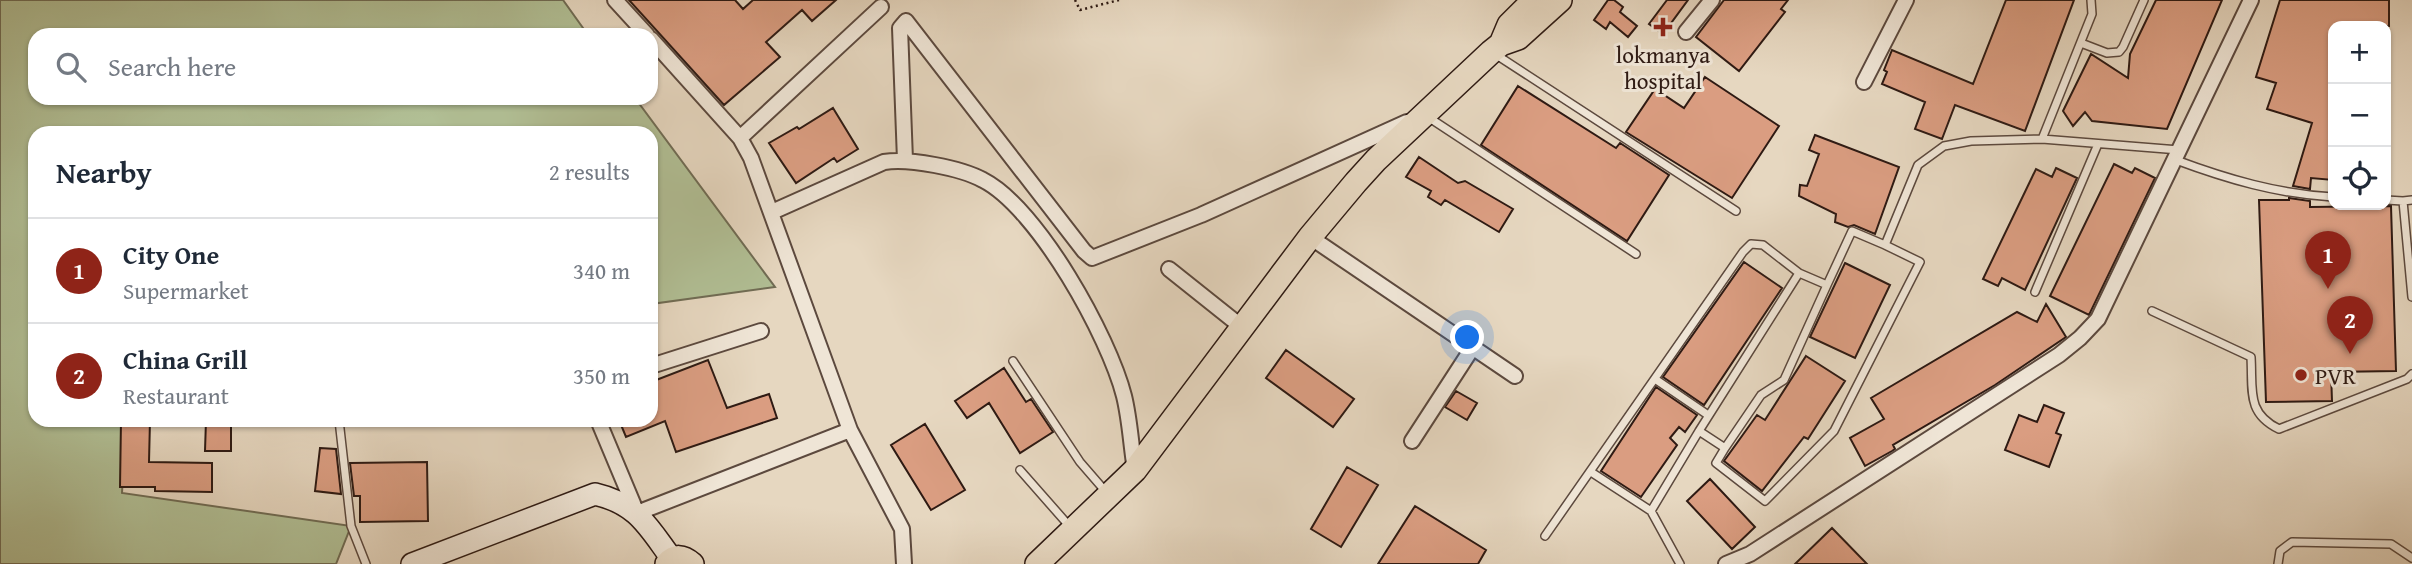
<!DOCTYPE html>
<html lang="en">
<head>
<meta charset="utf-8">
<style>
  :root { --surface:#fff; --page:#f6f6f7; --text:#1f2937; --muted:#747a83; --line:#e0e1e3; --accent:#8f2418 }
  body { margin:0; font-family:"Gentium Book Plus",serif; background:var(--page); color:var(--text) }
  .controls { position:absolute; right:21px; top:21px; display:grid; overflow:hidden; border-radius:14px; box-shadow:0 2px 5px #0004 }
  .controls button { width:63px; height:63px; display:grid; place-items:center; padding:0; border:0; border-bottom:2px solid var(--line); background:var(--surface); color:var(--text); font:35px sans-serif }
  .you { position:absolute; left:1468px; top:338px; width:24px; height:24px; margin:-18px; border:5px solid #fff; border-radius:50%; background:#1a73e8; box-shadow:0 0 0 10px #1a73e833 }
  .badge { display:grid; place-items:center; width:46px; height:46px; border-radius:50%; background:var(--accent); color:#fff; font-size:23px; font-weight:700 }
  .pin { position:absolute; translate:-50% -58px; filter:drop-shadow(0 2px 4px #0008) }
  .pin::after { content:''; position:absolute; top:37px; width:24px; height:21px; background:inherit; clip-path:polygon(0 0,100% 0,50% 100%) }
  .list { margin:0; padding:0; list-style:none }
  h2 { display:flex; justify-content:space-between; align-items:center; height:91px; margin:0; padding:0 28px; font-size:30px }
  h2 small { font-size:23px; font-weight:400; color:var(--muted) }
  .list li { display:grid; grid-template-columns:46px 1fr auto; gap:21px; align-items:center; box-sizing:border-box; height:105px; padding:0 28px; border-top:2px solid var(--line) }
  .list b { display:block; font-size:26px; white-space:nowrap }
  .list p { margin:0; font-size:23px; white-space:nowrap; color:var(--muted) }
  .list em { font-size:23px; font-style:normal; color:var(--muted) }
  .icon { flex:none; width:38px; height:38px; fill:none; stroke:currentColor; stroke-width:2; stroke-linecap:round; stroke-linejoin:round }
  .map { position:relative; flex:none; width:2412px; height:564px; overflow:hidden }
  .search { position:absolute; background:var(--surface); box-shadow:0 2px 5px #0004; left:28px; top:28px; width:630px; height:77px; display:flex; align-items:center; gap:18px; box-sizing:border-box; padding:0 24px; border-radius:21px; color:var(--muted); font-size:26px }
  .panel { position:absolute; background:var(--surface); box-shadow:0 2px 5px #0004; left:28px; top:126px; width:630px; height:301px; border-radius:21px }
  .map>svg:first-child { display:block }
  .green { fill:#b1bf95; stroke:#706c54; stroke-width:2 }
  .building { fill:#da9d81; stroke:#2e1a13; stroke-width:2 }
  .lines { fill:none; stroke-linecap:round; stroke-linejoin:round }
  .lane-casing { stroke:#5c493e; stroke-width:10 }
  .street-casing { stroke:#5c493e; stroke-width:18 }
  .secondary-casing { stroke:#2e1a13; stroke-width:24 }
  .primary-casing { stroke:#2e1a13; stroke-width:26 }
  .path { stroke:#2e1a13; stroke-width:2.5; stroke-dasharray:2 3.5; stroke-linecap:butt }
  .lane { stroke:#efe5d6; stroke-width:7 }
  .street { stroke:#efe5d6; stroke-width:14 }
  .secondary { stroke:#efe5d6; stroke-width:21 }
  .primary { stroke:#e6d7c0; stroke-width:23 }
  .poi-dot { fill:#8f2418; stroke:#efe5d6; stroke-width:2.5 }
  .labels { text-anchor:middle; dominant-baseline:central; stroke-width:6; stroke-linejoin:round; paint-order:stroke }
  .poi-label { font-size:23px; fill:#2e1a13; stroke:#efe5d6 }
</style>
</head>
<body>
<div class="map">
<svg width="2412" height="564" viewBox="0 0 2412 564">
  <rect width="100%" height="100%" fill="#e6d7c0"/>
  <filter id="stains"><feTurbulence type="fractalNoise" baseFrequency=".00286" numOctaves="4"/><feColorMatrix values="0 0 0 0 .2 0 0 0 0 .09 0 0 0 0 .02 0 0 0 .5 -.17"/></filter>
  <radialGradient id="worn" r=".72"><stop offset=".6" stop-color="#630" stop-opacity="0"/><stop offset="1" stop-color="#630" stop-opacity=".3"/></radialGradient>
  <path class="green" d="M0 0H563L588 35H35V98H635L775 287 651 304V133H35V420H126L122 493 351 526 336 564H0Z"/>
  <path class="building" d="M629 0H735L743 9 753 0H836L812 21 802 10 766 42 780 57 724 105Z
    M1608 0H1614L1623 7 1620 12 1637 26 1628 37 1610 22 1606 29 1594 20Z
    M1667 0H1688L1663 34 1649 24Z
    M1724 0H1788L1781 9 1785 12 1739 71 1696 37Z
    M2006 0H2074L2025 131 1955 105 1942 139 1915 129 1925 102 1882 84 1887 72 1884 70 1892 50 1973 84Z
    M2156 0H2222L2167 129 2092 121 2085 112 2073 126 2063 111 2091 54 2128 78 2130 54Z
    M2280 0H2389V26H2333V180L2311 178 2310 189 2293 186 2312 123 2267 109 2276 83 2256 77Z
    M1705 77 1779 126 1732 198 1626 132 1655 89 1684 108Z
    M1518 86 1616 148 1620 143 1669 175 1627 241 1481 145Z
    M833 108 858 149 837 162 834 158 796 183 769 143 797 127 799 129Z
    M1815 135 1899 167 1875 234 1854 225 1848 227 1835 222 1836 214 1799 196 1800 185 1807 186 1819 154 1809 150Z
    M1419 157 1458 183 1465 181 1513 209 1499 232 1445 200 1441 205 1428 197 1431 191 1406 177Z
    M2114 164 2132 173 2135 168 2155 178 2089 315 2050 296Z
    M2056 168 2077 178 2025 290 2002 278 1998 286 1983 279 2036 169 2052 177Z
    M2289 198 2310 201V207L2391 206 2396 371 2331 372 2332 401 2266 402 2259 200H2289Z
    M1744 262 1782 288 1704 405 1663 377Z
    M1845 263 1890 285 1855 358 1810 337Z
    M2046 304 2066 337 1995 385 1893 445 1895 449 1892 451 1865 466 1850 438 1884 419 1871 398 2017 312 2037 322Z
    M1286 350 1354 399 1333 427 1266 378Z
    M1806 356 1845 381 1808 439 1804 437 1762 491 1724 461 1757 415 1765 420Z
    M708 360 727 408 769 394 777 418 676 452 665 421 626 437 619 420H651V382Z
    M1004 368 1026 402 1031 399 1053 432 1020 453 989 403 967 418 955 401Z
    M1656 387 1697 415 1685 432 1679 427 1670 438 1677 445 1641 497 1601 471Z
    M1456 391 1477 403 1467 420 1445 407Z
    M2044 405 2064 413 2056 433 2061 435 2049 467 2005 450 2019 415 2037 422Z
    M121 420H150L149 462 212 463V492L155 491V487H120Z
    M206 420H231V451H205Z
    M925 424 965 490 931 510 891 445Z
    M320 448 336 449 341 494 315 491Z
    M427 462 428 521 360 522V496H354L350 463Z
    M1347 467 1378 485 1341 547 1311 529Z
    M1710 479 1755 527 1732 549 1687 501Z
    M1415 506 1486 550 1478 564H1378Z
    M1832 528 1867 564H1795Z"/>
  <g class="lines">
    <g class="lane-casing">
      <path id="lane" d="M2081 43 2107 53 2119 52 2123 47 2144 0
        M1495 54 1736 211
        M1428 117 1636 254
        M2042 139 2092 14 2091 0
        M2176 160C2227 179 2278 194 2333 197
        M2386 200 2403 201
        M2412 200 2403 201 2412 297
        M2035 292 2098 144
        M2152 311 2251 357C2253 390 2246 413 2279 429L2407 379 2412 374
        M1013 361 1080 462 1106 492
        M1655 379 1708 415
        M339 420 351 526 366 564
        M1699 431 1799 273
        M1725 448 1716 463 1765 501 1834 431 1920 262 1885 245
        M1020 470 1071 528
        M1591 472 1651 511
        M1545 536 1743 252 1751 244 1763 245 1799 273 1827 285 1852 231 1885 245 1918 165 1944 146 1971 141 2042 139 2179 150
        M1680 564 1651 511 1699 431 1725 448 1761 395 1784 380 1827 285
        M2278 564 2280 551 2292 542 2391 544 2412 558"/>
    </g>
    <g class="street-casing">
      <path id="street" d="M615 0 647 35
        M1686 32 1712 0
        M651 39 740 138 751 158 850 430 902 529 904 564
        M1864 82 1906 0
        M740 138 881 7
        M905 160 900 28 906 21 1084 251 1092 258 1201 215 1407 122
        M772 212 884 162C909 158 961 168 983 180 1038 208 1109 337 1124 396 1130 420 1131 446 1135 470
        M1310 237 1515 376
        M1169 269 1243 328
        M651 366 761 331
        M598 420 637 513 850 430
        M1412 441 1473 347
        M1726 564 1750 554 2059 355 2080 338 2098 319 2251 0"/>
    </g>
    <g class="secondary-casing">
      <path id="secondary" d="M412 564 595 494C638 504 648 527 672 559"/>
    </g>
    <g class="primary-casing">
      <path id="primary" d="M1501 44 1509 25 1534 0
        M667 564C675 555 683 556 692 564
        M1037 564 1135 470 1310 237 1356 182 1376 160 1491 52 1501 44 1518 38 1560 0"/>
    </g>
    <path class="path" d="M1075 0 1080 10 1119 0"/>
    <use href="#lane" class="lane"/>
    <use href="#street" class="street"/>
    <use href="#secondary" class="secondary"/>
    <use href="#primary" class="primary"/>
  </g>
  <g class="poi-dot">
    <path d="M1659.5 16.5h7v7h7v7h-7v7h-7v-7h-7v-7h7z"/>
    <circle cx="2301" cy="375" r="7"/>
  </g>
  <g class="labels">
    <g class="poi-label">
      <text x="1663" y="54">lokmanya<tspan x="1663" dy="26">hospital</tspan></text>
      <text x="2315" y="375" text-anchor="start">PVR</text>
    </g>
  </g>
  <rect width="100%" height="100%" filter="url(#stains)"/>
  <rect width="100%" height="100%" fill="url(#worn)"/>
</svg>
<div class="controls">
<button>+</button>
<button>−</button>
<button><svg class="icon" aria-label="locate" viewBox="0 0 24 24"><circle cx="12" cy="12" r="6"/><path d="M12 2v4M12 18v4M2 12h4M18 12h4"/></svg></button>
</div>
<div class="you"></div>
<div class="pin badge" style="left:2328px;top:289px">1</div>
<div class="pin badge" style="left:2350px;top:354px">2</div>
<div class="search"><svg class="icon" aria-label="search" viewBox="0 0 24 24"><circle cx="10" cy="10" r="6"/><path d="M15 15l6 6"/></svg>Search here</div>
<section class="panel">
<h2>Nearby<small>2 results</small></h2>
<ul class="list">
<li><span class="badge">1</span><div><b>City One</b><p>Supermarket</p></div><em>340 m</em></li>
<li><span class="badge">2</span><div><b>China Grill</b><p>Restaurant</p></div><em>350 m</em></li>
</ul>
</section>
</div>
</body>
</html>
